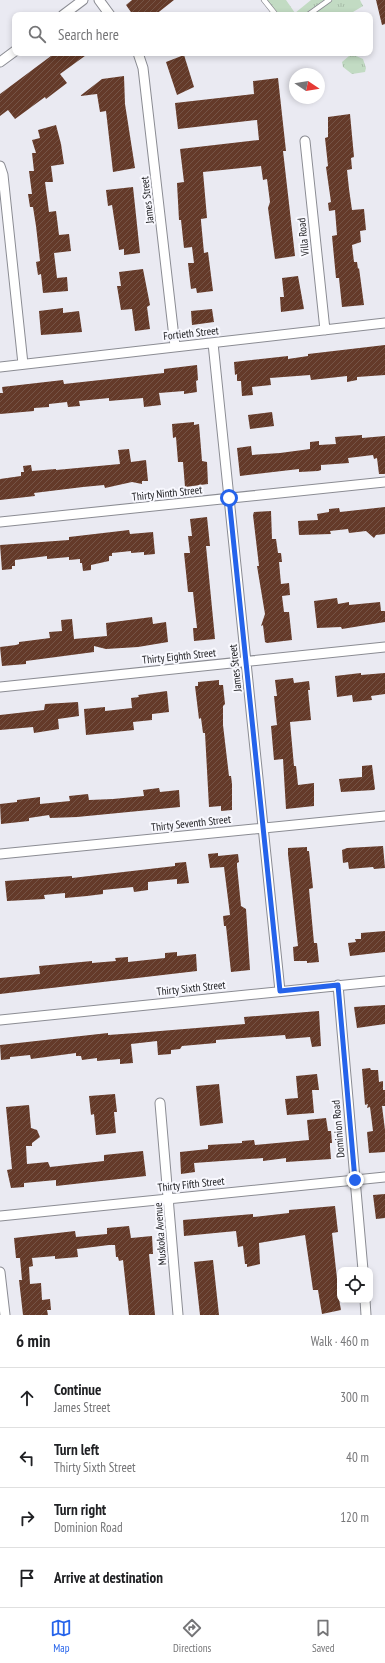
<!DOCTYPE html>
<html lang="en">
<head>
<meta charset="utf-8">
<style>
  :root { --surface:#fff; --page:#f2f2f2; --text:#202124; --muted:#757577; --line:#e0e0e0; --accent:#2563eb }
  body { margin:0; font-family:"PT Sans Narrow",sans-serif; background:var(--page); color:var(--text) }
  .controls { position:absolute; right:12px; bottom:12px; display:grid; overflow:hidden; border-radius:8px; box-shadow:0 2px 6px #0003 }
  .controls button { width:36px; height:36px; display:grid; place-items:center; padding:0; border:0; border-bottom:1px solid var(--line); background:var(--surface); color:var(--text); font:20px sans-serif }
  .compass { position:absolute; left:289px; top:68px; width:36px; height:36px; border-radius:50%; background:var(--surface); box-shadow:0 2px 6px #0003; rotate:102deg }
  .stop { position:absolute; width:12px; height:12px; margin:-9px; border:3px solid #2563eb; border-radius:50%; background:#fff }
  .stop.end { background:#2563eb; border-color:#fff; box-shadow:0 1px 4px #0008 }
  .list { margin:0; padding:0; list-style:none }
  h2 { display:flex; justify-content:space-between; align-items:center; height:52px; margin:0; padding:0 16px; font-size:17px }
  h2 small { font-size:13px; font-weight:400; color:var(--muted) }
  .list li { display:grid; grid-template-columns:26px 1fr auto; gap:12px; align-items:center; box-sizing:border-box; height:60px; padding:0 16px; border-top:1px solid var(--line) }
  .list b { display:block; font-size:15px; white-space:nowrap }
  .list p { margin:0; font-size:13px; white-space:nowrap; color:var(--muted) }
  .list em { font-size:13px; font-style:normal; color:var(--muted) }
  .icon { flex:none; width:22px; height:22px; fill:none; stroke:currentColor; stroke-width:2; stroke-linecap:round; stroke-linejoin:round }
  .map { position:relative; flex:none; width:385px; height:1315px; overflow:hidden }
  .search { position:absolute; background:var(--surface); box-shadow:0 2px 6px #0003; left:12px; right:12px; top:12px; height:44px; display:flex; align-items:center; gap:10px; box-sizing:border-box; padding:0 14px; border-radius:8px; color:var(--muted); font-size:15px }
  .sheet { height:292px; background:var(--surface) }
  nav { display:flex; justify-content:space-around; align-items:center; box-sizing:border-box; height:56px; border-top:1px solid var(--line); background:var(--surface); font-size:11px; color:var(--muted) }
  nav a { display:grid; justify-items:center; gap:2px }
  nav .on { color:var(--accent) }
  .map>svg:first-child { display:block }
  .park { fill:url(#park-tufts) }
  .building { fill:url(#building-hatch) }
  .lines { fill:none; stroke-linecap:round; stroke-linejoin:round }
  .lane-casing { stroke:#8b8c93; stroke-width:6 }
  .street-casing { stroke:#8b8c93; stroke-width:11 }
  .lane { stroke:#fff; stroke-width:4.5 }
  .street { stroke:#fff; stroke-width:9 }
  .route { stroke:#2563eb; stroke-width:5 }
  .labels { text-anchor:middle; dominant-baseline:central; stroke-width:4; stroke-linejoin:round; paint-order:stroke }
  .street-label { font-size:11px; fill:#19191c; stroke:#f8f8fe }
</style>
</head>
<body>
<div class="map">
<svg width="385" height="1315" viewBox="0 0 385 1315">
  <defs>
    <pattern id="park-tufts" width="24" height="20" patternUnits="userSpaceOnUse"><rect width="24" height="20" fill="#c2dbc3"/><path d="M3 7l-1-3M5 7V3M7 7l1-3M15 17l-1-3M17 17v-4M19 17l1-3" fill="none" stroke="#a6bba7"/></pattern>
    <pattern id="building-hatch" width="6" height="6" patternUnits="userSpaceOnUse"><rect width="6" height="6" fill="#643a29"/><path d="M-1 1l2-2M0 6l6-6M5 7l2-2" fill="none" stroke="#755446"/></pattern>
  </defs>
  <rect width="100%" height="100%" fill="#eaeaf2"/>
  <path class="park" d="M267 0H286L295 13 311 0H360L363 6 348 15H277Z
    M354 55 363 59 366 68 365 72 352 74 343 67 342 62 349 56Z"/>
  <path class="building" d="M132 0H174L155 15H133L126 5Z
    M376 0H385V24L382 25Z
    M55 53H89L60 74 67 83 46 99 45 97 15 119 8 110 0 116V94Z
    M184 55 194 87 177 95 166 62Z
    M124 76 125 104 135 168 113 172 106 111 100 112 97 94 80 96 102 79Z
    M278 78 286 151H283L295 256 275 259 268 208 270 202 267 179 263 180 261 166 203 172 207 218 201 219V221L204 253 208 252 213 291 197 293 196 288 191 289 189 272 188 263H194L192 247 184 248 181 220H179L177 183 184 182 180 149 259 140 257 120 178 129 175 103 254 94 253 81Z
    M350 114 354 157 351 158 352 169 347 170 349 189 352 210 364 209 366 230 360 231 361 242 352 245 354 262H357L358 269 359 268 364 305 342 307 339 278H336L332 236 337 235 335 210 329 211 328 203 331 202 326 167 328 166 325 138 328 137V117Z
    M56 125 61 144 64 164 51 166 53 182H45L49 212 56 211 59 235 69 234 71 251 54 253 57 278 67 277 68 291 43 293 41 274 38 275 36 262 40 261 36 226 33 207H30L28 194H32L29 171H34L32 153H36L32 140 40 138 38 130Z
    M133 187 140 253 124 255V249L119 250 112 205 108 206 106 190Z
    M143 269 150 305 147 307 150 329 135 331 132 309 121 310 117 286H121L119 272Z
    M298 276 304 309 281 312 280 297H284L282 278Z
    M63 308V313L79 311 82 332 41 335 39 311Z
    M212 309 214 322 192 325 191 311Z
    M385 345V375L357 377V380L347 382V376L311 380 310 375 270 378 271 385 252 387 253 395 242 396 241 381H237V374L235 375 234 362 288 356V359L308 356V354Z
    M197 365 198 380 196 381 197 392 184 394V391L159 393 161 405 144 407 143 398 109 401V398L79 401 80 406 68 407 67 402 49 404V407L34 408V411L0 414V393H3L2 387 63 380 64 384 164 373V369Z
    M272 412 274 426 250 429 248 415Z
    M194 422V425L199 424 202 461 207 462 208 484 185 487 183 462H178L176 437 173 438 172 424Z
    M362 435V438L385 436V474H379L377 458 374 459 373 455 348 458 349 463 321 465V470L318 471 299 472V469L240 476 237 448 251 446 252 455 280 453 310 449V442L319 441V445L336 444 335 437Z
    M129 449 131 462 146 460 148 481H142V484L132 482 105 488 104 485 83 487 34 493 35 496 0 500V479L21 476V472H24L23 466 31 465 32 471 56 469V470L120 464 118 450Z
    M385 507V534L376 535 374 538 366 531 349 533 348 529 330 531 331 534 299 535 298 521 318 520 317 514 329 512V509L339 508 340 512Z
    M271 511 272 539H276L278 553H281L282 562H279L281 584 289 583 290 595 282 596 284 612H289L292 640 267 643 265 642 263 625 261 626 265 614 257 566H259L253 515 254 512Z
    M207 517 210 546H206L215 639 194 641 193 628H197L193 592H188L184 553H190L188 536H192L190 519Z
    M129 530 130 534 153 532 155 554 144 555V552L131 553V551L112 553V556H109V561L91 565V570L83 571 82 563H80V559L69 560V557L47 559V556L15 560V566H12V569L2 570 0 545 69 540V537Z
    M337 598 338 604 349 602V605L380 602 381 611H385V622L342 629 341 627 317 628 314 601Z
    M152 617 153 624 166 622 168 642 138 647 106 649 94 646V652L26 661V664L2 666 0 647 16 645 19 644V642L50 638 49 632 62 631 61 620 72 619 74 639 107 636 106 623Z
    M361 673V675L385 673V694L371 696 372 700 353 702 352 695 337 697 335 676Z
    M293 678 294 683 309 681 310 690H308L311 720 290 722 294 766H296L298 785 314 783V806L286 809 283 759 274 760 271 726 277 725 274 696H277L275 680Z
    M219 680V685H223L225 704 223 706V725L229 776H231L232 784V810L221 811V806L209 807 205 733H203L201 718 199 719 195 686H198V682Z
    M167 691 169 712 152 714V720L133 722 134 730 86 735 84 709 105 707V711L132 708 131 698 139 697 138 695Z
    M78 702 79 716 58 719 59 729 34 733 33 727 0 730V715L44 710 45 704Z
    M372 765 375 789 374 790 341 792 339 779 362 777V766Z
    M159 788 160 792 179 790 180 807 77 817 50 818 49 815 29 818V821L1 824 0 804 17 802V800L40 797V804L70 801 69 796 88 794 89 800 113 799 144 796 143 790Z
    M383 846 385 868 374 869 373 867 349 869 348 862 343 863 342 850 347 848Z
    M307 847V851H309L313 888 309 889 314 943H317L319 962 307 963V961H294L293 947 298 946 288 854V848Z
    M218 853V856L238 854 239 862 237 863V866L241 906 246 909 250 970 231 972 226 926H224L223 916 230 915 224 867 210 868 208 854Z
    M186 862 189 883 177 884V879L148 882V890L134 892 133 887 103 890V894L87 896 65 898V893L44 895 45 899 7 901 5 881 72 876V878L175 866V863Z
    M385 931V952L350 956 348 943 356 942 355 939H361V933Z
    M177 952V956L196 954 197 971 0 994V978L40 974 39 966 92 961V963L116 961 115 958 128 957V962L165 958V953Z
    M385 1005V1024L357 1028 354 1007Z
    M319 1011 321 1046 312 1047 310 1037 286 1039 285 1035 216 1040V1043L182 1046 180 1049 171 1050V1054L158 1055 157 1041 131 1044 133 1063 120 1064V1059L97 1061V1058L82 1060 81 1056H76V1053L31 1059 30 1055 10 1057V1059L1 1060 0 1045 108 1033V1035L136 1033 245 1024 244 1017Z
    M370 1068 371 1070H378L379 1082 383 1081V1090H385V1106H382L385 1130V1152L369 1153 367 1132 373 1131 370 1107 367 1108 368 1104 365 1105 362 1069Z
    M317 1074 319 1090H312L314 1113 287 1115 285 1099 298 1098 296 1076Z
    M219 1084 223 1123 200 1126 196 1086Z
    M115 1094 117 1112H114L116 1133 96 1135 94 1114 91 1115 89 1096Z
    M29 1105 31 1128 37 1130 40 1137 32 1143V1146H26L27 1164 48 1162 50 1167 104 1161V1155L143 1151 146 1176 56 1186V1180L24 1183V1187L11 1188 7 1170 12 1169 6 1107Z
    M326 1118 328 1131H331L332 1143H330V1147L331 1159 286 1162V1158L263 1161V1158L194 1163 195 1172 181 1174 180 1152 208 1149V1145L242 1143V1141L254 1140 255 1145 309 1140 307 1120Z
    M385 1194V1218L376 1219 373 1195Z
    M335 1206 338 1232 332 1233 338 1288H337L341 1310 322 1314 318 1290H313L305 1235 259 1243 260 1264 247 1267V1264H245L243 1246 238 1247 236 1231 184 1236 183 1220 253 1214V1217L289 1213V1210Z
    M129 1226 131 1238 152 1236 153 1254H149L155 1315H129L123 1260 119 1261 118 1257H116L115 1245H109L77 1249 78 1257 55 1259V1256L32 1258 33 1266 29 1267 30 1284 41 1283 42 1300 50 1299 51 1310H47L48 1315H23L19 1280H22L20 1258H16L14 1238 75 1231 76 1237 107 1234V1228Z
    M213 1260 219 1315H200L194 1262Z"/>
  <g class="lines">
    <g class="lane-casing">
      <path id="lane" d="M264 0 276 15
        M308 15 329 0"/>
    </g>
    <g class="street-casing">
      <path id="street" d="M99 0 110 15
        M63 15 83 0
        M138 53 143 68 175 346
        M0 62 15 51
        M305 141 325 330
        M0 166 3 175 23 364
        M213 343 280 991
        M0 367 385 323
        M0 522 385 482
        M0 687 385 647
        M0 854 385 816
        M338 985 363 1270
        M0 1020 385 981
        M160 1103 178 1315
        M0 1216 385 1177
        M0 1272 5 1315
        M365 1300 366 1315"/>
    </g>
    <use href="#lane" class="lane"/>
    <use href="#street" class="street"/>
  </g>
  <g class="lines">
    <path class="route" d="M229 498 280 991 338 985 355 1180"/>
  </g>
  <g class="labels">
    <g class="street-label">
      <text transform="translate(147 200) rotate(-97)">James Street</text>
      <text transform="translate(303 237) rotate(-96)">Villa Road</text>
      <text transform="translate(191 333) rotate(-6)">Fortieth Street</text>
      <text transform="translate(167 493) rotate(-6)">Thirty Ninth Street</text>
      <text transform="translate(179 656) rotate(-6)">Thirty Eighth Street</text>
      <text transform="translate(235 668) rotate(-96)">James Street</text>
      <text transform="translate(191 823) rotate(-6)">Thirty Seventh Street</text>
      <text transform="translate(191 988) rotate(-6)">Thirty Sixth Street</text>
      <text transform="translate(338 1129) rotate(-95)">Dominion Road</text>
      <text transform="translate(191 1184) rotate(-6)">Thirty Fifth Street</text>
      <text transform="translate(160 1234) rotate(-94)">Muskoka Avenue</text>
    </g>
  </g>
</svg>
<div class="controls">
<button><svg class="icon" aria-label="locate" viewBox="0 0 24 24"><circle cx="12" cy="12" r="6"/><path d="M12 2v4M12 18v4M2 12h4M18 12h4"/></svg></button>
</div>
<svg class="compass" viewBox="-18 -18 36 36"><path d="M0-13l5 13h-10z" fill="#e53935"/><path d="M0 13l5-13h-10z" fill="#757577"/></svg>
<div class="stop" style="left:229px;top:498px"></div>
<div class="stop end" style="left:355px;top:1180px"></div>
<div class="search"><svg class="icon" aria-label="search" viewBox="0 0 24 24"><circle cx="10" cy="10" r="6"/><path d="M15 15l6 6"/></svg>Search here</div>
</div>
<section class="sheet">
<h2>6 min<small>Walk · 460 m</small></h2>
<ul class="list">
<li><svg class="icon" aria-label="ahead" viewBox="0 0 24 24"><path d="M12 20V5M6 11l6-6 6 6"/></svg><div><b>Continue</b><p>James Street</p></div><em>300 m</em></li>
<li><svg class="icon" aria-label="left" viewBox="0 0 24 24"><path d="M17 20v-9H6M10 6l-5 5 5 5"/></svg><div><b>Turn left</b><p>Thirty Sixth Street</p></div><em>40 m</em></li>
<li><svg class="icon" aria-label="right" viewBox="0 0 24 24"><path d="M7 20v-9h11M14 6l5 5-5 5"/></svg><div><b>Turn right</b><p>Dominion Road</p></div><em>120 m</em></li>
<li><svg class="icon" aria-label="arrive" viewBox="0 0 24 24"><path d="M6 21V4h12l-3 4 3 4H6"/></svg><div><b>Arrive at destination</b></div></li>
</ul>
</section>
<nav>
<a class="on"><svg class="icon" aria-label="map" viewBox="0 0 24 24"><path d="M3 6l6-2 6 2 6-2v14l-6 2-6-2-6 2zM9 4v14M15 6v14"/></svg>Map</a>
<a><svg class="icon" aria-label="directions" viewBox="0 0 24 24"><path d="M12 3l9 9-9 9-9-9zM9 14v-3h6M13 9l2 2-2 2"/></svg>Directions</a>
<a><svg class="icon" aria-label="saved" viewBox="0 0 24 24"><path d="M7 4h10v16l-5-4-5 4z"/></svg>Saved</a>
</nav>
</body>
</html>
